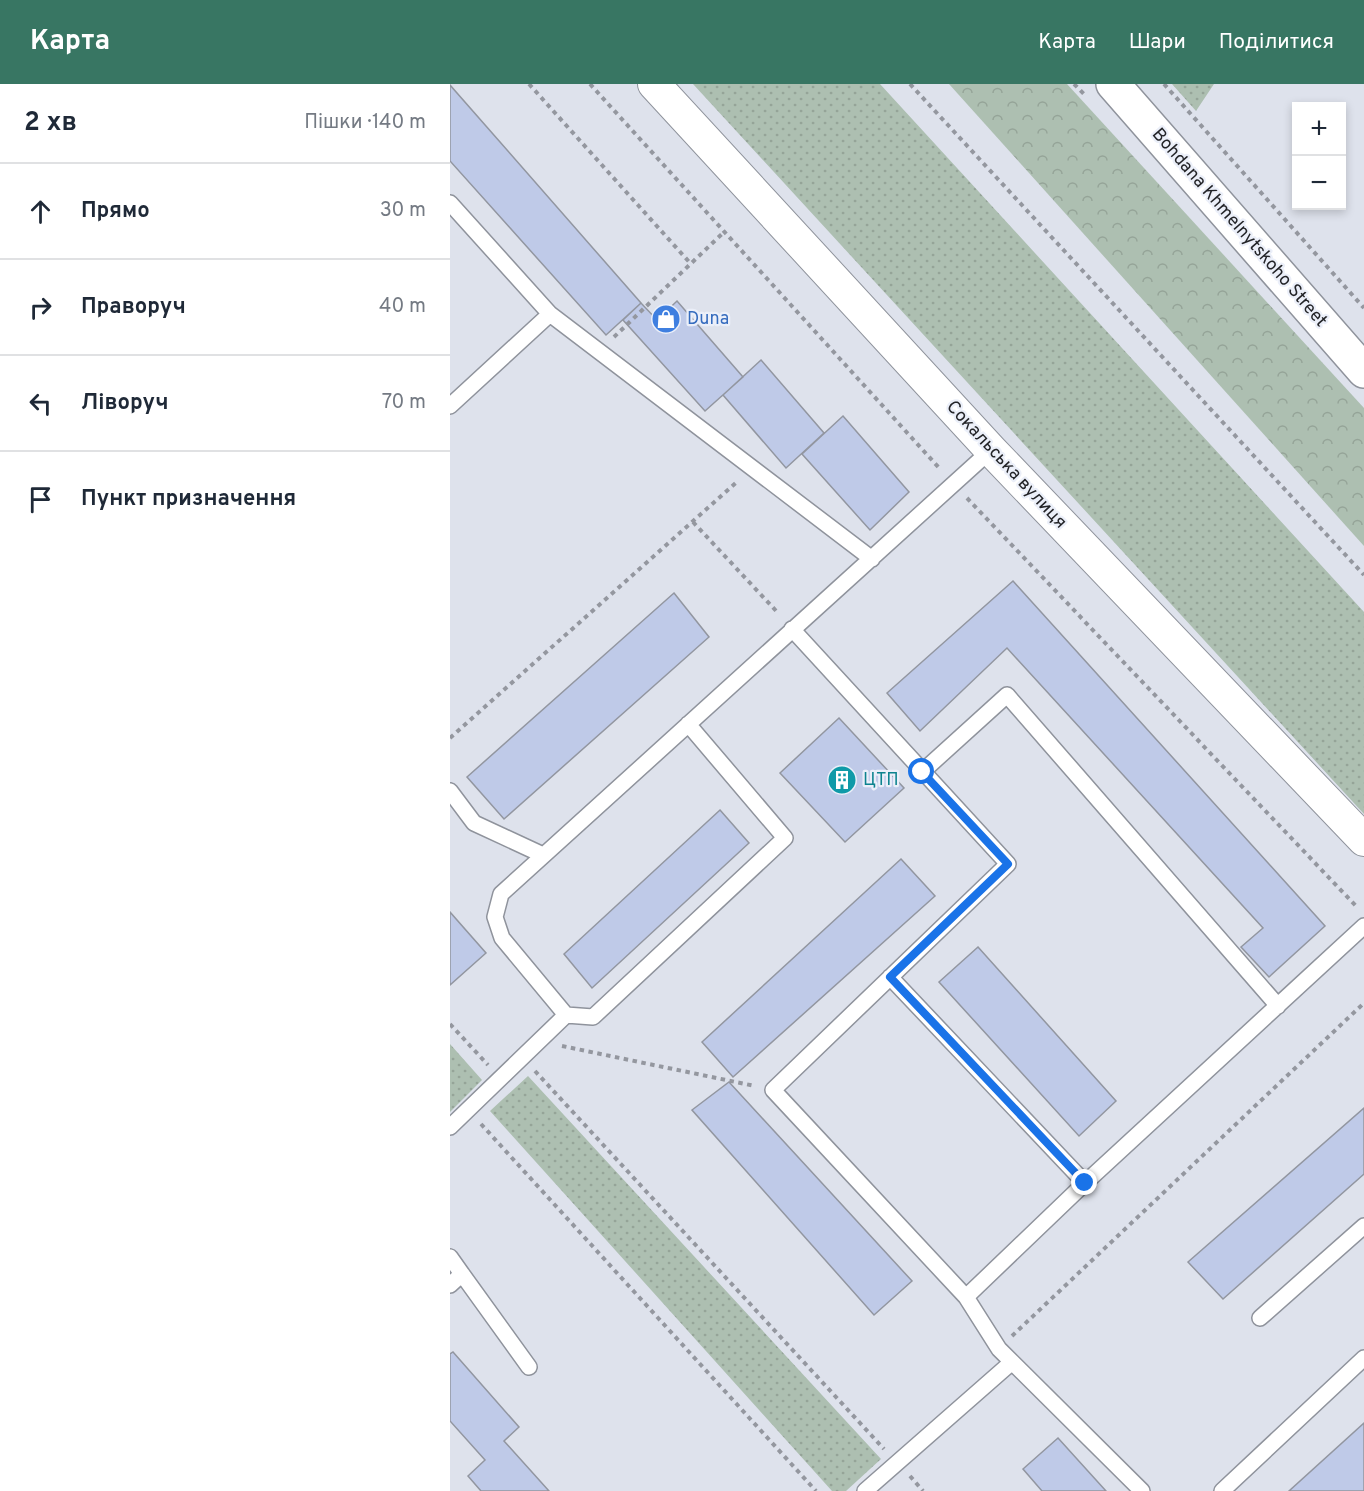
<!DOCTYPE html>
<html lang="uk">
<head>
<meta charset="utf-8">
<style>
  :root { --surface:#fff; --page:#f6f6f7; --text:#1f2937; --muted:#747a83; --line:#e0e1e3; --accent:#387663 }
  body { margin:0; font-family:Overpass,sans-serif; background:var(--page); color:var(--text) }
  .controls { position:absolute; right:18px; top:18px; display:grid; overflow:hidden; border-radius:0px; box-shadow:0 3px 9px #0003 }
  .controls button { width:54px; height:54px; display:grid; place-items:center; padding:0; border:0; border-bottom:2px solid var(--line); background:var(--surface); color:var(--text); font:30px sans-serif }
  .stop { position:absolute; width:18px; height:18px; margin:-14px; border:4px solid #1a73e8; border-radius:50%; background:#fff }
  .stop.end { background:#1a73e8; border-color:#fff; box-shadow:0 2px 6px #0008 }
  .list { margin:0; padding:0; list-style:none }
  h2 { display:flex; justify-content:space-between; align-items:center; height:78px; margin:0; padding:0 24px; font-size:26px }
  h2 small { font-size:20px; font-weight:400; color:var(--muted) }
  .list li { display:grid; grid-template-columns:39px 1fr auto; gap:18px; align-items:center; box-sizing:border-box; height:96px; padding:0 24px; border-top:2px solid var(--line) }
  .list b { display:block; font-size:22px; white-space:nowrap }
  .list em { font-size:20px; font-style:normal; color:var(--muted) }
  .icon { flex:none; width:33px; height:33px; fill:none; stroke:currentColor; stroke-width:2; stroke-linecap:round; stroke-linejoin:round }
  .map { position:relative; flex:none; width:914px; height:1407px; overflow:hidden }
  header { display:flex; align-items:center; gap:36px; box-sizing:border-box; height:84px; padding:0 30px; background:var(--accent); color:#fff }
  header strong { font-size:28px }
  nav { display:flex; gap:33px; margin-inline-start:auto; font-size:21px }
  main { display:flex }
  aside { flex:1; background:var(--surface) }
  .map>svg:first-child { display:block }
  .grass { fill:url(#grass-dots) }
  .park { fill:url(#park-crowns) }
  .building { fill:#bfcae8; stroke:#9296a0; stroke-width:1.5 }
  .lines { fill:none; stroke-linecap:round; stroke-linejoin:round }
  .service-casing { stroke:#8f939c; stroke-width:18 }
  .minor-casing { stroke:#8f939c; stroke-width:34 }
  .tertiary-casing { stroke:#8f939c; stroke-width:36 }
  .path { stroke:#94979f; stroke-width:4; stroke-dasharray:4.5 4.5; stroke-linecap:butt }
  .service { stroke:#fff; stroke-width:15 }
  .minor { stroke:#fff; stroke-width:32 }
  .tertiary { stroke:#fff; stroke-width:33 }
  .route { stroke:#1a73e8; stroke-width:8 }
  .labels { text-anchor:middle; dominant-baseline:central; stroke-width:4.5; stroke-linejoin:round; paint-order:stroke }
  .street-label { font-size:18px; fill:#232428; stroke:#ebeff9 }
  .shop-label { font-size:18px; fill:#366cbe; stroke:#ebeff9; text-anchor:start }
  .culture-label { font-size:18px; fill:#0d838f; stroke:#ebeff9; text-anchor:start }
</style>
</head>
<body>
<header>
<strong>Карта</strong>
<nav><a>Карта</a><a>Шари</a><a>Поділитися</a></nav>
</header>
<main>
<aside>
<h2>2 хв<small>Пішки · 140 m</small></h2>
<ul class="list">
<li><svg class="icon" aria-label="ahead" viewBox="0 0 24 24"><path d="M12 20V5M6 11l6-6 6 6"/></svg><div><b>Прямо</b></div><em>30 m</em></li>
<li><svg class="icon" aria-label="right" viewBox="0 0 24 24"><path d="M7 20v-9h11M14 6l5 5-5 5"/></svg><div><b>Праворуч</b></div><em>40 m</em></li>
<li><svg class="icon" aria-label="left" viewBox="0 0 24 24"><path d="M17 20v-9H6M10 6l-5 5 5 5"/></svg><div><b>Ліворуч</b></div><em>70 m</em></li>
<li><svg class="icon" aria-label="arrive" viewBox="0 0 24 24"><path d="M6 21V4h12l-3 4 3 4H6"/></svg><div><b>Пункт призначення</b></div></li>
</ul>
</aside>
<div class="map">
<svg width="914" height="1407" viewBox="0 0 914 1407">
  <defs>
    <pattern id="grass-dots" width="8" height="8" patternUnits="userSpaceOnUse" patternTransform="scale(1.5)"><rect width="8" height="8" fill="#adbfb1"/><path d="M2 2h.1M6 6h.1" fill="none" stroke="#95a498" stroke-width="1.8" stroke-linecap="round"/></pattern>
    <pattern id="park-crowns" width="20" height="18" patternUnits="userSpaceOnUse" patternTransform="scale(1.5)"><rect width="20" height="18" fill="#adbfb1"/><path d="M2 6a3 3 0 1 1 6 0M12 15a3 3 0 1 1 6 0" fill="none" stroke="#95a498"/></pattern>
  </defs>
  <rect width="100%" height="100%" fill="#dee2ec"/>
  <path class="grass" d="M243 0H430L914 528V730Z
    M722 0H764L746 27Z
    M0 960 32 996 0 1028Z
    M78 992 431 1375 396 1407H382L40 1027Z"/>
  <path class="park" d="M499 0H617L914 324V462Z"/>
  <path class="building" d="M0 1 191 219 156 251 0 77Z
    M227 217 293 293 255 327 173 236 191 219 207 236Z
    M311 276 374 349 336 384 273 311Z
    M393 332 459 408 420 446 352 370Z
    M563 497 875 842 819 893 791 863 813 844 557 564 470 647 437 609Z
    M224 509 259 553 54 735 17 693Z
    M389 634 454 704 395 758 330 689Z
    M270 726 299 759 142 904 114 870Z
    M451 775 485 812 283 993 252 958Z
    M0 828 36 869 0 901Z
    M528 863 666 1017 629 1052 489 898Z
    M279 998 462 1197 424 1231 242 1026Z
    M914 1024V1090L773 1215 738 1178Z
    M3 1268 69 1343 54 1357 99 1407H31L18 1392 35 1376 0 1337V1270Z
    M914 1339V1407H839Z
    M608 1354 656 1407H592L573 1385Z"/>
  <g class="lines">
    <g class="service-casing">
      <path id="service" d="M0 119 100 230 0 322
        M100 230 422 475
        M342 545 558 780 323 1006 516 1213 549 1265 692 1407
        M472 688 557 611 828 922
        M0 707 24 739 93 771
        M440 893 635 1099
        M116 931 143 933 335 754 238 640
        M0 1043 116 931 52 854 45 833 51 810 541 366
        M0 1173 12 1190 0 1201
        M12 1190 79 1283
        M516 1213 635 1099 914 842
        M810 1234 914 1142
        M415 1407 562 1278
        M772 1407 914 1274"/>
    </g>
    <g class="minor-casing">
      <path id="minor" d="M204 0 541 366 914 756"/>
    </g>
    <g class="tertiary-casing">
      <path id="tertiary" d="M663 0 914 287"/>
    </g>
    <path class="path" d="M79 0 241 180
      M140 0 491 386
      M460 0 914 491
      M624 0 634 10
      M714 0 914 224
      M164 253 274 148
      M517 414 907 823
      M243 438 329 530
      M0 654 288 397
      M0 940 38 981
      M112 962 305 1002
      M85 987 434 1365
      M31 1040 366 1407
      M562 1252 914 919
      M460 1392 473 1407"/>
    <use href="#service" class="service"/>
    <use href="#minor" class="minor"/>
    <use href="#tertiary" class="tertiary"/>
  </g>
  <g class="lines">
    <path class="route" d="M472 688 558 780 440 893 635 1099"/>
  </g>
  <defs>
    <g id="shop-disc" transform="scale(1.5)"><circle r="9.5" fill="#3f7fe0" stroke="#ebeff9"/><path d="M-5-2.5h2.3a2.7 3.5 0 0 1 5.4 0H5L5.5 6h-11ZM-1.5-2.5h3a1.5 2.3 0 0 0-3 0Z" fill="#fff"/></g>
    <g id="building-disc" transform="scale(1.5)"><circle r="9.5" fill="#0f9aa8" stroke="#ebeff9"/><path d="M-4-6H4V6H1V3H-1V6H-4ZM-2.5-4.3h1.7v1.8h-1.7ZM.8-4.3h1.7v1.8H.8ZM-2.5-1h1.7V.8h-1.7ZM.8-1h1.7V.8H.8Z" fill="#fff"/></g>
  </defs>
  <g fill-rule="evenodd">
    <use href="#shop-disc" x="216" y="235"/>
    <use href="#building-disc" x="392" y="696"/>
  </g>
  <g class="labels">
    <g class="street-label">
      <text transform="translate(789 144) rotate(49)">Bohdana Khmelnytskoho Street</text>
      <text transform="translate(556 381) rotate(47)">Сокальська вулиця</text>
    </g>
    <g class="shop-label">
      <text x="237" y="235">Duna</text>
    </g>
    <g class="culture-label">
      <text x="413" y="696">ЦТП</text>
    </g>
  </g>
</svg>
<div class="controls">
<button>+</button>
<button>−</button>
</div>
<div class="stop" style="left:472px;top:688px"></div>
<div class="stop end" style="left:635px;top:1099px"></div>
</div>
</main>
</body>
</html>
